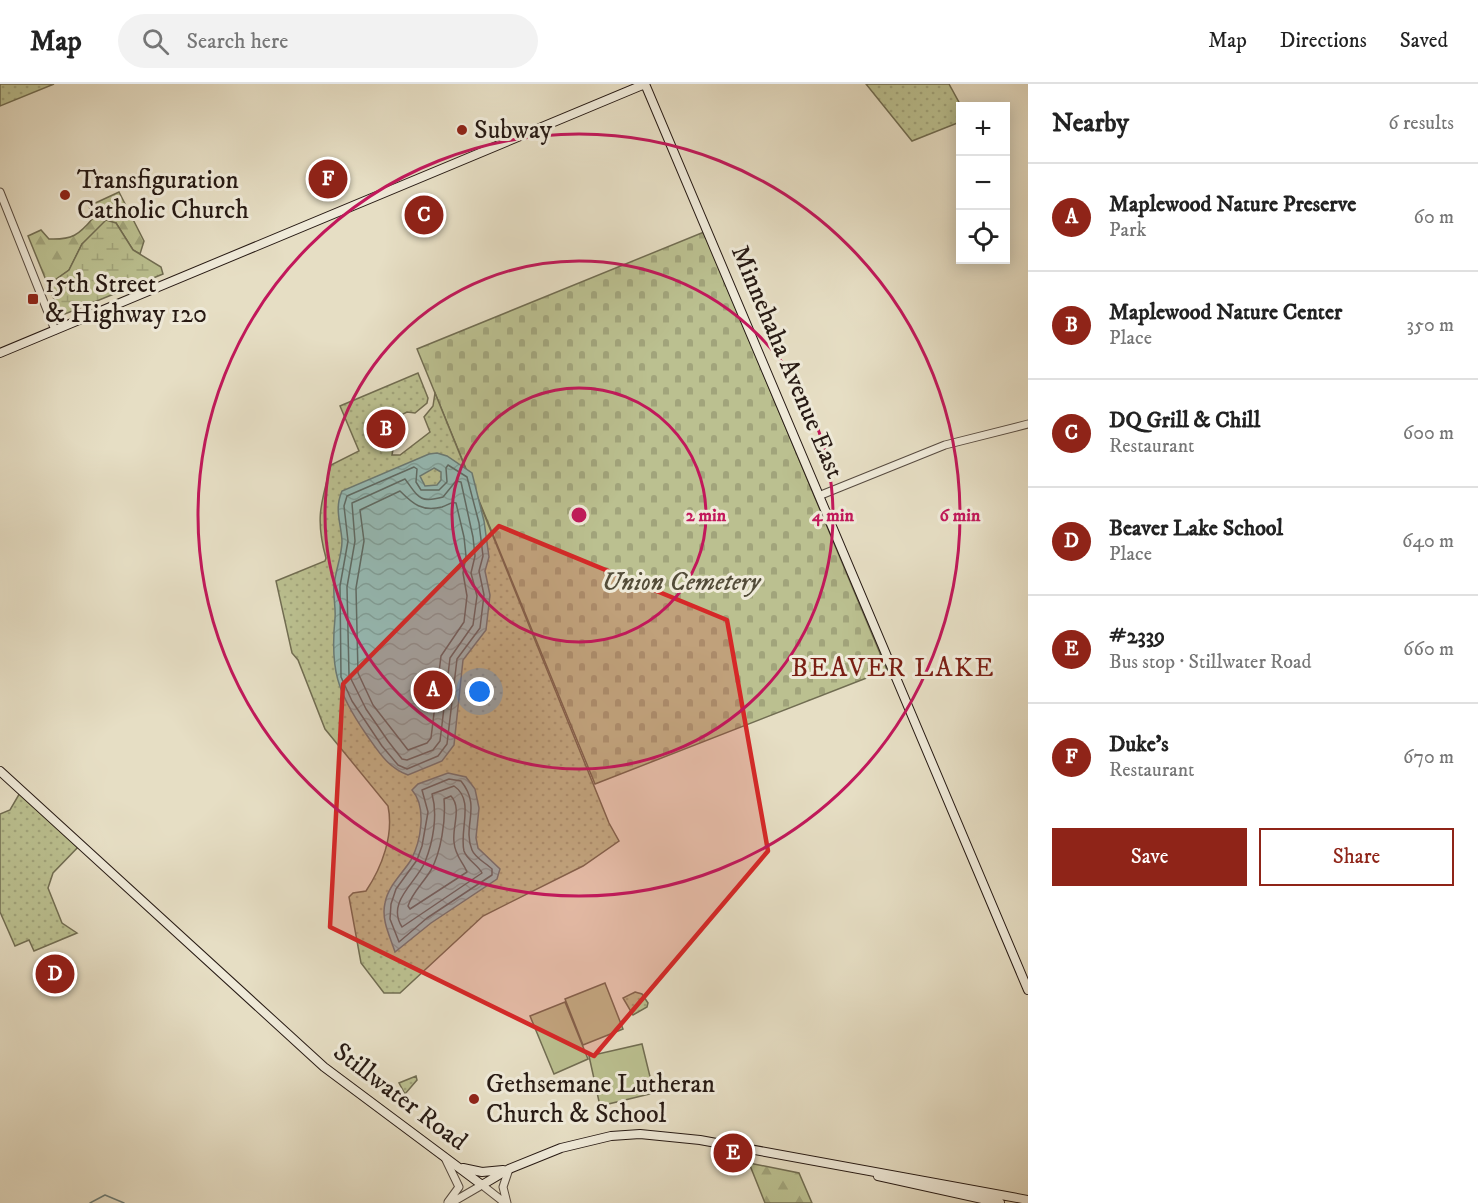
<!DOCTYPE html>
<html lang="en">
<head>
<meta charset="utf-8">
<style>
  :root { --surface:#fff; --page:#f2f2f2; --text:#222; --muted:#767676; --line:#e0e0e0; --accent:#8f2418 }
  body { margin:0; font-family:"IM FELL DW Pica",serif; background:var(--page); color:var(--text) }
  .controls { position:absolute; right:18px; top:18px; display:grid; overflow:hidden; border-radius:0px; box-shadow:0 3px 15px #0003 }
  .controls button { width:54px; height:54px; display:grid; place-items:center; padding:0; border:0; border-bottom:2px solid var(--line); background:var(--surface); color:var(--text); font:30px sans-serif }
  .you { position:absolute; left:480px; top:608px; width:21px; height:21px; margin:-15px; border:4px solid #fff; border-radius:50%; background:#1a73e8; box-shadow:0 0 0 9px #1a73e833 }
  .badge { display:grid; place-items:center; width:39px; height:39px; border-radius:50%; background:var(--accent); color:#fff; font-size:20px; font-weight:700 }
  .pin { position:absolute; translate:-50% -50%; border:3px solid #fff; box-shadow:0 2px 6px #0006 }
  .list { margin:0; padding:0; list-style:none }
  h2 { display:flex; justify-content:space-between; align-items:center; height:78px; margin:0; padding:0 24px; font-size:26px }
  h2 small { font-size:20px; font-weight:400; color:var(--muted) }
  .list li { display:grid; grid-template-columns:39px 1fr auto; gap:18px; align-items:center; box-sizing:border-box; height:108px; padding:0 24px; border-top:2px solid var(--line) }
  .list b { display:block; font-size:22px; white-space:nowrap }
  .list p { margin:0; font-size:20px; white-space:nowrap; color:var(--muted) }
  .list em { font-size:20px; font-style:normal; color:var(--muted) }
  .actions { display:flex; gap:12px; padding:18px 24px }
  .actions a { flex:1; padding:14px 0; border:2px solid var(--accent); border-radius:0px; text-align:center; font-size:21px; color:var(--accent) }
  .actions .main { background:var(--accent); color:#fff }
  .icon { flex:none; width:33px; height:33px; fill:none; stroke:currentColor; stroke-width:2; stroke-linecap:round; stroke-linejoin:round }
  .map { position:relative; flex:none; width:1028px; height:1119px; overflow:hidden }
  header { display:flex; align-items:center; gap:36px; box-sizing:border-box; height:84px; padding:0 30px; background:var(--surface); border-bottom:2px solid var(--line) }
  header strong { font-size:28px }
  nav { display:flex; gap:33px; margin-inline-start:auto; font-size:21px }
  .search { width:420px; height:54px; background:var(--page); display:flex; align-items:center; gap:15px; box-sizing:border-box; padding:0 21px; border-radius:33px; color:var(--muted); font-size:22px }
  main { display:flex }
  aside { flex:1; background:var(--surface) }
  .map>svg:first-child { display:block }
  .forest { fill:url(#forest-firs); stroke:#716d52; stroke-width:1.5 }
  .wetland { fill:url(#wetland-marsh); stroke:#716d52; stroke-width:1.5 }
  .cemetery { fill:url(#cemetery-stones); stroke:#716d52; stroke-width:1.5 }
  .park { fill:url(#park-dots); stroke:#716d52; stroke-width:1.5 }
  .garden { fill:#bbc090; stroke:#716d52; stroke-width:1.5 }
  .water { fill:url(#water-waves); stroke:#6a7b76; stroke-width:1.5; fill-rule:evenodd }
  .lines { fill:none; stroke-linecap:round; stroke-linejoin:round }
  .shore { stroke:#5e6b66; stroke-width:1.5 }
  .stream { stroke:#6a7b76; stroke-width:1.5 }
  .tertiary-casing { stroke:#574b40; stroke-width:9 }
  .secondary-casing { stroke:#271a14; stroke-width:10 }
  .tertiary { stroke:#efead9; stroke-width:7 }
  .secondary { stroke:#efead9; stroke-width:8 }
  .marked { fill:#d62828; fill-opacity:0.2; stroke:#d62828; stroke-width:4.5; stroke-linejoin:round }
  .ring { fill:none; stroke:#c2185b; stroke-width:3 }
  .poi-dot { fill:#8f2418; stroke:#efead9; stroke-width:2 }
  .labels { text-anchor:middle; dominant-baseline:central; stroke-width:6; stroke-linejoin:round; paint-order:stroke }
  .poi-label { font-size:26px; fill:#271a14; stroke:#efead9; text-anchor:start }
  .street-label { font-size:26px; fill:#271a14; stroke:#efead9 }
  .park-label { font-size:26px; font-style:italic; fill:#534c39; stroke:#efead9 }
  .neighbourhood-label { font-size:27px; letter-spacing:1.5px; fill:#7a1f14; stroke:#efead9 }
  .centre { fill:#c2185b; stroke:#efead9; stroke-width:3 }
  .ring-label { font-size:18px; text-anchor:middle; font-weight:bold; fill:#c2185b; stroke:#efead9; stroke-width:6; stroke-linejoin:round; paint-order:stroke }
</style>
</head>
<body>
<header>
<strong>Map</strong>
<div class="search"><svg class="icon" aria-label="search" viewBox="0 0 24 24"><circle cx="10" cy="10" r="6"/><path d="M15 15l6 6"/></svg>Search here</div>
<nav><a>Map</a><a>Directions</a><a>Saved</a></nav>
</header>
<main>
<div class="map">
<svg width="1028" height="1119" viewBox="0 0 1028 1119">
  <defs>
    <pattern id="forest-firs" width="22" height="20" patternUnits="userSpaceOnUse" patternTransform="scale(1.5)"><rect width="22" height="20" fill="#bbc090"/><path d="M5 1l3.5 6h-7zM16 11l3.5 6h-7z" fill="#a1a47b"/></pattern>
    <pattern id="wetland-marsh" width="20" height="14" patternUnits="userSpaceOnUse" patternTransform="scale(1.5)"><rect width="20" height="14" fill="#bbc090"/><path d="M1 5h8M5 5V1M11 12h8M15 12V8" fill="none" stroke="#a1a47b"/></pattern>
    <pattern id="cemetery-stones" width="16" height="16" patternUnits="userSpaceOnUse" patternTransform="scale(1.5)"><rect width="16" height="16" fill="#bbc090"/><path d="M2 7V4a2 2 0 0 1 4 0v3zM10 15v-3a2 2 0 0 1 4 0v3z" fill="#a1a47b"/></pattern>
    <pattern id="park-dots" width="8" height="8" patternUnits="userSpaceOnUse" patternTransform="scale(1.5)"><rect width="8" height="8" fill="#bbc090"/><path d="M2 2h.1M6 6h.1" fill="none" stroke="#a1a47b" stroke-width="1.8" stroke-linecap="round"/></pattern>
    <pattern id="water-waves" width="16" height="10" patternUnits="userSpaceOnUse" patternTransform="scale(1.5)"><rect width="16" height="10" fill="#96bcb7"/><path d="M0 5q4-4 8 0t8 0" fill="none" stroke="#81a19c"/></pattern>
  </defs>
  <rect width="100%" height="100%" fill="#e6dec4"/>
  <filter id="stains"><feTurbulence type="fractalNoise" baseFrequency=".00333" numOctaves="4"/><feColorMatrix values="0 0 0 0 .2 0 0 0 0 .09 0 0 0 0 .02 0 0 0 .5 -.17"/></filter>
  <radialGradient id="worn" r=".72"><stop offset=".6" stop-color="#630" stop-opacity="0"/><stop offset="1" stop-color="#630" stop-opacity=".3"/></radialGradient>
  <path class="forest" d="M119 108 144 157 140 170 133 166 116 139 82 160 69 186 48 201 28 152 41 146 49 155C72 156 79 151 93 134L89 122Z
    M749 1079 799 1089 812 1119H765Z"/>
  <path class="wetland" d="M106 136 116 139 133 166 161 183 163 190 65 230 59 227 48 201 69 186 82 160Z"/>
  <path class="cemetery" d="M704 148 887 586 595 700 417 265Z"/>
  <path class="park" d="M0 0H54L0 22Z
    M866 0H949L961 22 960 38 912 57Z
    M418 289 428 314 427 319 415 329 407 328 399 332 392 371H400L430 348 424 333 433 322 435 309 609 739 619 757 583 782 483 832 400 909H384L361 879 349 813 353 809 366 807C382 783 394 751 388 722L325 645 298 576 292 569 276 497 325 477 326 474C315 435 321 419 331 381L359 367 340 322Z
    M21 707 81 760 53 789 48 804 62 839 77 849 34 867 29 856 15 862 0 828V730L10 726Z
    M635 908 642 910 648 919 647 923 633 931 623 914Z
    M416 992 417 996 405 1010 399 999Z"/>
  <path class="garden" d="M605 899 623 945 583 961 565 915Z
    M565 918 588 975 554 990 530 932Z
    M642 960 654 1009 600 1022 589 972Z"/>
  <path class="water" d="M437 369 447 372 472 389 484 437 489 473 485 487 490 511 486 546 463 576 454 661 442 677 408 691C388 684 378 667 366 650 337 608 330 585 335 534 336 524 333 513 334 502 335 487 342 472 342 457 341 439 334 425 342 407L429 370ZM434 384 441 388V396L437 401 425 402 420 392Z
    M448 689 466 693 475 705 479 724 476 754 478 764 500 785 497 795 431 839 395 868C390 852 381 836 385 819 388 802 402 790 411 776 421 757 427 723 412 706L418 700Z"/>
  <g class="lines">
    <path class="shore" d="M448 381 467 393 479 439 483 472 479 487 484 511 480 544 457 575 447 660 438 672 407 685 398 681 382 662 352 617 341 593 340 502 348 457 344 422 347 412 414 383 417 385 416 398 421 406H439L447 398 446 384Z
      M405 395C418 412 418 420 443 413L456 397 461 398 473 453 475 472 471 489 477 512 473 541 450 574 440 657 433 666 407 676 402 675 388 657 366 625 349 591 347 503 355 457 352 419Z
      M400 407C413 420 422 428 442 423 448 421 450 418 456 419L464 453 466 472 463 489 467 512 464 538 441 572 431 654 427 659 408 666 373 621 358 589 356 504 364 457 360 426Z
      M449 695 461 697C482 723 462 741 472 766 475 774 486 779 492 785V791L427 834 399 858 390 835 391 820 396 805 417 776 422 762 428 728 422 706Z
      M454 702C475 716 459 746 464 767 467 776 478 781 482 789L402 843C386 818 416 799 425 778 433 758 438 731 432 710Z
      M451 712C462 724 452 743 454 758 455 772 463 778 467 788L410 825 408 822C412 809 424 798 431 786 441 768 446 736 444 715Z"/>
    <path class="stream" d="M90 1119 105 1111 124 1119"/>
    <g class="tertiary-casing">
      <path id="tertiary" d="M0 108 55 246
        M821 411 945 361 1028 340
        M446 1076 459 1103 448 1118
        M451 1119 482 1101 505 1119
        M507 1119 503 1103 509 1085"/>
    </g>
    <g class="secondary-casing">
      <path id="secondary" d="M645 0 1028 906
        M0 269 645 0
        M0 687 324 983 482 1101 509 1085 561 1064 611 1052 640 1050 700 1056 1028 1116
        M463 1084 482 1088 503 1086
        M878 1092 1000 1119"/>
    </g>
    <use href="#tertiary" class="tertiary"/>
    <use href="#secondary" class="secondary"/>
  </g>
  <path class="marked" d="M499 442 727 536 768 767 594 972 330 843 343 600Z"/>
  <g class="ring">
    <circle cx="579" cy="431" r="127"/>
    <circle cx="579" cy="431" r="254"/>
    <circle cx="579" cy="431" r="381"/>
  </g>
  <g class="poi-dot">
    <circle cx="462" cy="46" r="6"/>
    <circle cx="65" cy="111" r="6"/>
    <rect x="27" y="209" width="12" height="12" rx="3"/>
    <circle cx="474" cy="1015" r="6"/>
  </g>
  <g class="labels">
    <g class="poi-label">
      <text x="474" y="46">Subway</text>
      <text x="77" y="96">Transfiguration<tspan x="77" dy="30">Catholic Church</tspan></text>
      <text x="45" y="200">15th Street<tspan x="45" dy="30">&amp; Highway 120</tspan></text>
      <text x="486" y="1000">Gethsemane Lutheran<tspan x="486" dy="30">Church &amp; School</tspan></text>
    </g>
    <g class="street-label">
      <text transform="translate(787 278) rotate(67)">Minnehaha Avenue East</text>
      <text transform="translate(400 1013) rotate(37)">Stillwater Road</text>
    </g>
    <g class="park-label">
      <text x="681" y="498">Union Cemetery</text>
    </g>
    <g class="neighbourhood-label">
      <text x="893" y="584">BEAVER LAKE</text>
    </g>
  </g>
  <circle cx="579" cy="431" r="9" class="centre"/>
  <g class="ring-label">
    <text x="706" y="437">2 min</text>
    <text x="833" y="437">4 min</text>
    <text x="960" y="437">6 min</text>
  </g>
  <rect width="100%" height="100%" filter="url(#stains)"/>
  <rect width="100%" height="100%" fill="url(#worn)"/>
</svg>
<div class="controls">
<button>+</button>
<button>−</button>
<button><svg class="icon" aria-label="locate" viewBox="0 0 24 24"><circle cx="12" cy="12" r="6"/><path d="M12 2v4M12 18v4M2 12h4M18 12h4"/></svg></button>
</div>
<div class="you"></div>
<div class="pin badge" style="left:433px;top:606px">A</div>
<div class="pin badge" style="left:386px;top:345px">B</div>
<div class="pin badge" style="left:424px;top:131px">C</div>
<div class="pin badge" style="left:55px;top:890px">D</div>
<div class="pin badge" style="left:733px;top:1069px">E</div>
<div class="pin badge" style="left:328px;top:95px">F</div>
</div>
<aside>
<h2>Nearby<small>6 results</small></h2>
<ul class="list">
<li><span class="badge">A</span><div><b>Maplewood Nature Preserve</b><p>Park</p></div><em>60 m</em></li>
<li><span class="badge">B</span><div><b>Maplewood Nature Center</b><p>Place</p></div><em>350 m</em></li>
<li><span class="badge">C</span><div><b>DQ Grill &amp; Chill</b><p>Restaurant</p></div><em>600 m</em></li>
<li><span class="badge">D</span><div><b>Beaver Lake School</b><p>Place</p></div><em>640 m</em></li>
<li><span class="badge">E</span><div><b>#2339</b><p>Bus stop · Stillwater Road</p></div><em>660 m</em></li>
<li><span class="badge">F</span><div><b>Duke's</b><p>Restaurant</p></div><em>670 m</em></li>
</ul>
<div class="actions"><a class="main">Save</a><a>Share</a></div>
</aside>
</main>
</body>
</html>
